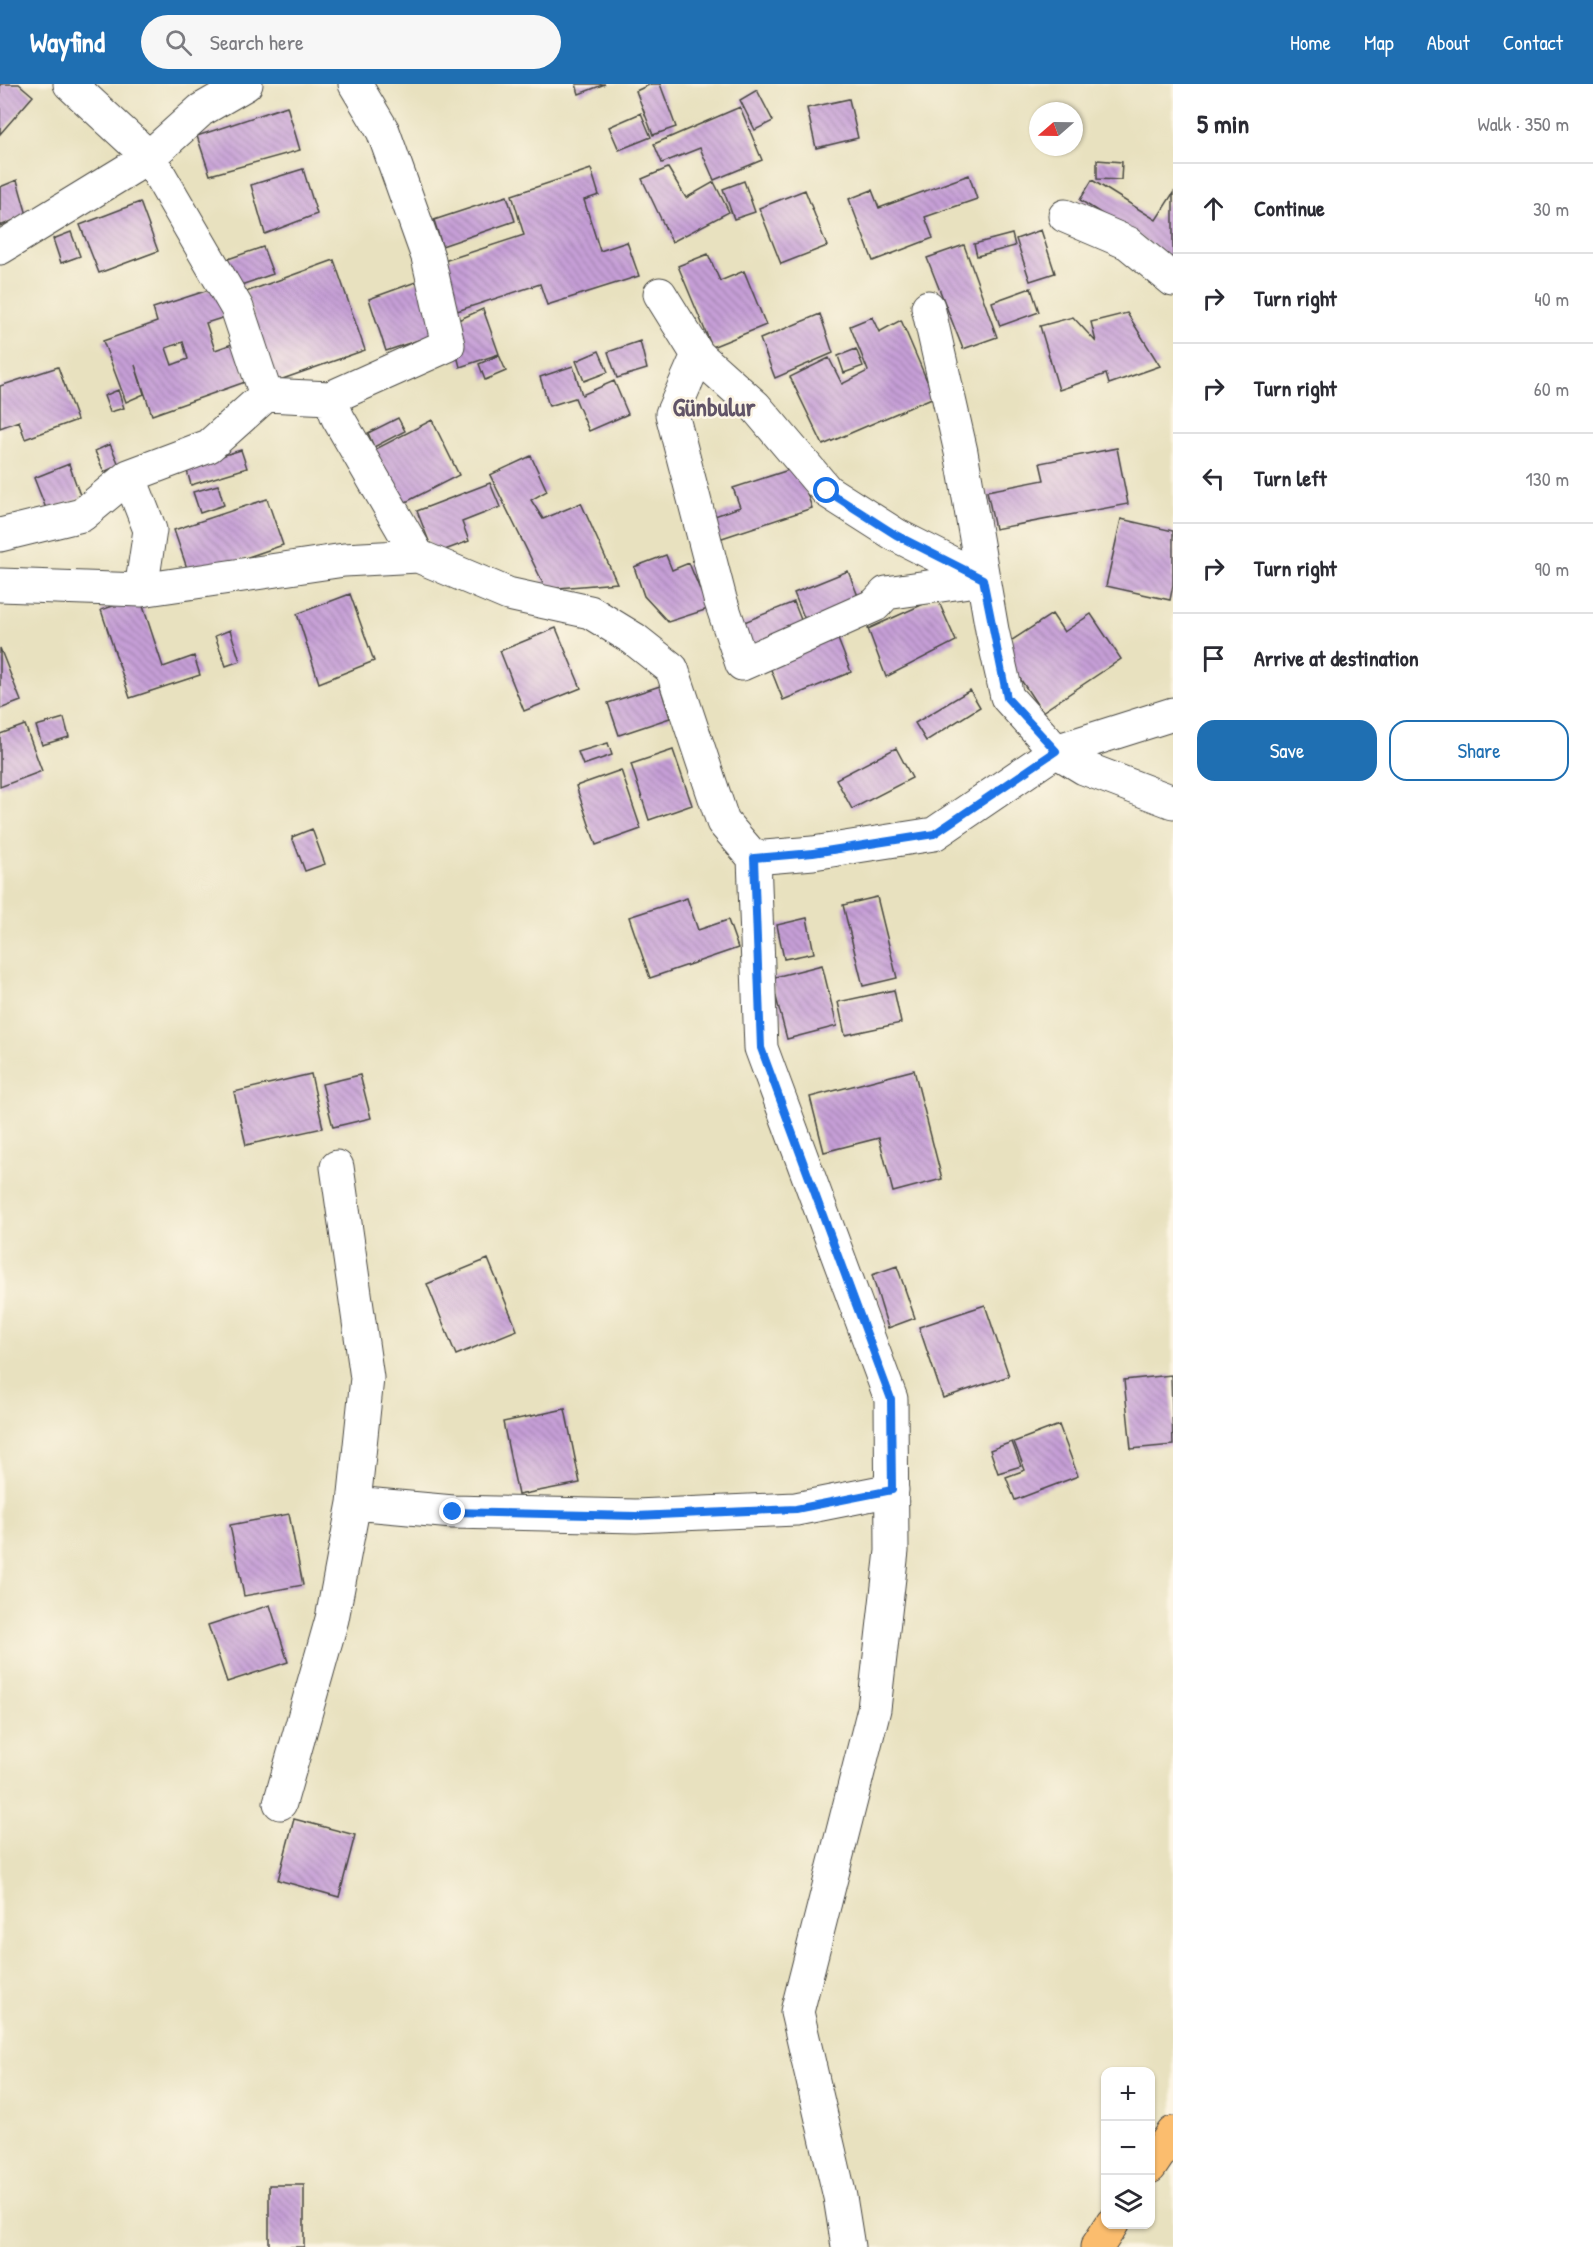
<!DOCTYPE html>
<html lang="en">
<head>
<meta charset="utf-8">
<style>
  :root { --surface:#fff; --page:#f7f7f7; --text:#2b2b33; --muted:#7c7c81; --line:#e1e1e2; --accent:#1f6fb2 }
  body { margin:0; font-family:"Patrick Hand",sans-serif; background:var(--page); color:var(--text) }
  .controls { position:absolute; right:18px; bottom:18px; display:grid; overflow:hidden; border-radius:12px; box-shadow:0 2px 4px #0004 }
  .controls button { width:54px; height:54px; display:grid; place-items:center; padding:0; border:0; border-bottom:2px solid var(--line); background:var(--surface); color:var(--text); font:30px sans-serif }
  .compass { position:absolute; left:1029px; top:18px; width:54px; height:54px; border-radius:50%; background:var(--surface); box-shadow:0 2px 4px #0004; rotate:250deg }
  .stop { position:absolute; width:18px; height:18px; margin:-14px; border:4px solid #1a73e8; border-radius:50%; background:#fff }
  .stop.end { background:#1a73e8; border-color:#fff; box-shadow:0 2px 6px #0008 }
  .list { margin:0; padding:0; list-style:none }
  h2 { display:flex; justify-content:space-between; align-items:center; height:78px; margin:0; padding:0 24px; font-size:26px }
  h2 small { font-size:20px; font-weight:400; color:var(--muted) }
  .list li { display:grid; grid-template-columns:39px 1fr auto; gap:18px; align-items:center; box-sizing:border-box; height:90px; padding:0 24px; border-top:2px solid var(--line) }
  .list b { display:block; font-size:22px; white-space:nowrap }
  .list em { font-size:20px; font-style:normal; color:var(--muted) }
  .actions { display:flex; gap:12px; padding:18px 24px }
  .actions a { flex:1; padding:14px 0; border:2px solid var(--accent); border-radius:18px; text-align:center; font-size:21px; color:var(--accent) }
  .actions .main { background:var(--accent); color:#fff }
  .icon { flex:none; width:33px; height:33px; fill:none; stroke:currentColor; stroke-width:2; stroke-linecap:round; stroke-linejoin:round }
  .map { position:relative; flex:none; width:1173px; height:2163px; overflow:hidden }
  header { display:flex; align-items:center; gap:36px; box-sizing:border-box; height:84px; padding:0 30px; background:var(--accent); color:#fff }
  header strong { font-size:28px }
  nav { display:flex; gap:33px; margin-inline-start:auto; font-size:21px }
  .search { width:420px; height:54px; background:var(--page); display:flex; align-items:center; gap:15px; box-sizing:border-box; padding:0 21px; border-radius:33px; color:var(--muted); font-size:22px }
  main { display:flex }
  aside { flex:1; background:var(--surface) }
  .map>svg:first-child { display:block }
  .building { fill:url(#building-back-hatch); fill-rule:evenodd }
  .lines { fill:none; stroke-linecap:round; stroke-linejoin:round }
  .minor-casing { stroke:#474641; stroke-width:35 }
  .highway-casing { stroke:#474641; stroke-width:35 }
  .minor { stroke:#fff; stroke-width:33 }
  .highway { stroke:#fbbd6e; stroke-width:33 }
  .route { stroke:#1a73e8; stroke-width:8 }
  .labels { text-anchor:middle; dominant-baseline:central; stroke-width:5; stroke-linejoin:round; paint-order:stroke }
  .quarter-label { font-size:26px; font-weight:bold; fill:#615467; stroke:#fcf5e5 }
</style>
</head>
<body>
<header>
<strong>Wayfind</strong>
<div class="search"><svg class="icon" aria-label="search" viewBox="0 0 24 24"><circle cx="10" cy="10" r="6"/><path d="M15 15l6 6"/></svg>Search here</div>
<nav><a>Home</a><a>Map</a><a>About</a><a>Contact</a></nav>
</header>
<main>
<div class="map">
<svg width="1173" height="2163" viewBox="0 0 1173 2163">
  <defs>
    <pattern id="building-back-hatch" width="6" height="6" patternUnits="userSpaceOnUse" patternTransform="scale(1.5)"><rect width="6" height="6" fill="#c69fd7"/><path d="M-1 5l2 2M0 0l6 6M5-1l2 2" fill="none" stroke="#a182af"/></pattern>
  </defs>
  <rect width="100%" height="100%" fill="#fcf5e5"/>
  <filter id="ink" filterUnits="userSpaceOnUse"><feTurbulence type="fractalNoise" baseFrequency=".0167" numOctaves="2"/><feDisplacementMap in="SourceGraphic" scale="12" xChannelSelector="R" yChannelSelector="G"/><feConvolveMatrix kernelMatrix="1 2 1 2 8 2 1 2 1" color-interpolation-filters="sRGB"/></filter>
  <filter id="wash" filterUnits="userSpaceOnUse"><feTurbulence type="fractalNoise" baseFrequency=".008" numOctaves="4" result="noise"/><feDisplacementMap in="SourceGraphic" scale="24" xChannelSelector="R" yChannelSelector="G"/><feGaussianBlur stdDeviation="1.35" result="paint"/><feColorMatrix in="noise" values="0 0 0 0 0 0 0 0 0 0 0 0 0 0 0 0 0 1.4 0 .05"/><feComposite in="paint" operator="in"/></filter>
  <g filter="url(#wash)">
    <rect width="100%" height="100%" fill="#e8e1bf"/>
    <g id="blocks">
      <path class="building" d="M0 0H19L33 12 0 50Z
        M576 0H605L579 10Z
        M651 0H660L676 43 653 51 636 7Z
        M757 6 773 37 755 46 740 16Z
        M849 15 858 54 816 64 807 24Z
        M287 22 300 66 210 91 197 52Z
        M740 23 762 76 714 96 700 64 662 79 654 60Z
        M641 29 651 53 619 66 609 43Z
        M1097 76 1122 78 1121 96 1097 95Z
        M668 84 686 114 714 98 729 128 672 158 642 95Z
        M303 85 317 130 265 150 251 101Z
        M591 85 599 111 584 116 600 167 627 158 639 192 547 221 540 200 457 227 441 178 524 151 512 111Z
        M969 91 977 115 925 133 933 154 873 177 849 115 872 106 879 124Z
        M17 96 27 131 0 142V103Z
        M1092 96 1156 136 1173 109V175L1080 116Z
        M744 97 755 128 734 135 723 105Z
        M805 106 827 162 781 180 759 124Z
        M507 112 515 137 442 162 434 136Z
        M140 118 158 167 99 189 80 141Z
        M1041 146 1055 189 1030 197 1016 155Z
        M71 148 80 172 61 179 53 155Z
        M1012 150 1015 162 977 172 974 160Z
        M964 161 997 253 963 265 927 174Z
        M263 163 273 190 238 202 228 175Z
        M708 170 720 197 744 187 766 241 712 263 678 182Z
        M334 176 365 266 274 298 246 208Z
        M424 195 442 248 386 267 369 215Z
        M215 204 225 233 206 239 215 266 235 259 248 297 152 331 135 281 144 310 126 318 103 257 157 238 153 224ZM183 258 188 275 172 281 166 264Z
        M1031 204 1039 228 1000 242 992 218Z
        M483 225 499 270 460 283 449 240Z
        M1127 229 1160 282 1109 300 1106 290 1059 306 1040 242 1073 233 1096 258 1091 238Z
        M820 230 833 269 775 294 760 255Z
        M872 233 879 248 901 236 934 313 823 361 790 293 829 274 842 300 868 287 850 242Z
        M640 257 647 285 617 294 608 268Z
        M856 265 863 282 844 289 838 272Z
        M599 267 608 288 584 297 576 277Z
        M499 271 506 287 485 296 479 280Z
        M573 282 582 311 614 297 628 330 589 347 575 314 549 322 540 293Z
        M58 283 77 336 25 355 19 337 0 344V302Z
        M118 306 124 324 110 328 104 312Z
        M398 334 405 347 374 363 368 349Z
        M432 336 459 391 402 420 374 366Z
        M110 360 119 381 104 388 95 367Z
        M1117 364 1128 420 995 445 987 407 1044 396 1040 379Z
        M241 366 247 384 191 401 186 383Z
        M531 372 547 407 531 416 543 435 581 419 617 499 546 505 490 391Z
        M69 380 81 414 47 427 34 394Z
        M798 383 812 424 719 455 712 433 740 423 733 404Z
        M490 399 500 423 462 438 469 457 434 470 417 427Z
        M218 401 224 421 200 429 193 408Z
        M267 415 283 461 190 493 174 446Z
        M1121 435 1173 447V501L1170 516 1106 502Z
        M666 471 672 486 689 479 708 525 668 538 644 512 634 483Z
        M848 487 862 522 808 543 794 509Z
        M350 510 374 577 319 599 297 530Z
        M140 513 163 583 194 572 200 591 130 614 101 526Z
        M937 514 956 557 886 593 868 545Z
        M794 518 805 546 748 569 737 541Z
        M1052 530 1064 548 1091 530 1121 575 1042 628 1000 564Z
        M556 544 581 604 524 627 500 567Z
        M834 545 851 588 783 616 766 573Z
        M230 546 240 577 226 582 215 552Z
        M0 564 21 617 0 625Z
        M660 602 670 634 619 651 608 619Z
        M970 606 980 623 926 657 915 639Z
        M64 634 69 653 42 661 36 642Z
        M25 641 42 687 0 703V650Z
        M608 659 612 671 583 681 578 668Z
        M896 664 912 694 852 725 836 695Z
        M673 666 692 721 649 736 631 680Z
        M621 686 641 745 596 761 576 702Z
        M312 745 325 780 305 787 292 753Z
        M877 813 897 894 863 902 843 821Z
        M687 814 698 846 728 836 738 864 650 894 629 833Z
        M807 834 814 869 784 875 777 841Z
        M822 881 837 942 787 955 771 894Z
        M894 906 901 939 845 951 838 918Z
        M914 986 942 1095 893 1108 879 1054 824 1068 810 1013Z
        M311 990 323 1044 246 1061 234 1008Z
        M360 991 371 1034 333 1043 322 1000Z
        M488 1175 517 1246 456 1271 427 1200Z
        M897 1182 915 1234 888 1244 872 1191Z
        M985 1221 1009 1292 943 1314 919 1243Z
        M1171 1291 1173 1361 1131 1365 1124 1296Z
        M565 1325 580 1399 518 1411 503 1338Z
        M1059 1341 1078 1392 1015 1416 1006 1393 1025 1386 1014 1358Z
        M1012 1358 1021 1382 998 1389 990 1366Z
        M289 1430 303 1501 244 1512 230 1441Z
        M270 1521 288 1578 227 1598 208 1541Z
        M294 1735 355 1751 339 1813 278 1796Z
        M269 2101H304V2163H269Z"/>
    </g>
  </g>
  <g filter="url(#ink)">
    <use href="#blocks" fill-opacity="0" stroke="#474641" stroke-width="1.5"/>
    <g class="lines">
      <g class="minor-casing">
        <path id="minor" d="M1065 132 1128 159 1173 196
          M0 164 149 73 201 26 246 0
          M660 210 698 271 755 322 827 407 896 451 983 495
          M928 223 961 368 992 546 1007 613 1056 667 1084 684 1173 718
          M698 271 672 330 720 515 742 580 875 521 886 509 983 495
          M266 311 330 314 338 334 418 472 508 510 590 528 634 555 672 585 723 738 754 774 813 769 934 750 1056 667 1173 630
          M330 314 448 261 428 173 383 47 355 0
          M129 392 150 446 141 506
          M0 451 82 431 129 392 209 362 266 311 237 224 149 73 70 0
          M0 501 141 506 344 476 418 472
          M754 774 761 964 891 1315 892 1467 874 1625 797 1928 840 2113 848 2163
          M354 1419 453 1428 636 1432 796 1425 892 1406
          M280 1719 332 1535 354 1419 367 1294 337 1083"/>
      </g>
      <g class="highway-casing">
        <path id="highway" d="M1150 2083 1173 2049
          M1097 2163 1112 2140"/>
      </g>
      <use href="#minor" class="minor"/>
      <use href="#highway" class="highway"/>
    </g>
  </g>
  <g class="lines" filter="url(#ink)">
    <path class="route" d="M453 1428 636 1432 796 1425 892 1406 891 1315 761 964 754 774 813 769 934 750 1056 667 1007 614 983 495 896 451 827 407"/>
  </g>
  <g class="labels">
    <g class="quarter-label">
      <text x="714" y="322">Günbulur</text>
    </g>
  </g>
</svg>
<div class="controls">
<button>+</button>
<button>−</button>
<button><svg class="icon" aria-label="layers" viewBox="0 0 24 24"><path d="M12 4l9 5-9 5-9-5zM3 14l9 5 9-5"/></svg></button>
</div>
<svg class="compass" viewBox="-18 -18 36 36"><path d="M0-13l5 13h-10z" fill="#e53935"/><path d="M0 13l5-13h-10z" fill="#7c7c81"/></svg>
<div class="stop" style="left:827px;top:407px"></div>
<div class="stop end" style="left:453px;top:1428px"></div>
</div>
<aside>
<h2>5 min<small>Walk · 350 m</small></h2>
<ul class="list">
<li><svg class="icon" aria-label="ahead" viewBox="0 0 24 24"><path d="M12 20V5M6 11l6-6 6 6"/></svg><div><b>Continue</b></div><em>30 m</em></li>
<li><svg class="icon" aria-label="right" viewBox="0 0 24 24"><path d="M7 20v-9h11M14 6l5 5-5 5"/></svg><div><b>Turn right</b></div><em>40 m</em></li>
<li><svg class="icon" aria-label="right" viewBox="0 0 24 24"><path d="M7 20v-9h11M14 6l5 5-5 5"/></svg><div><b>Turn right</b></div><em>60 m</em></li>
<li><svg class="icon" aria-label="left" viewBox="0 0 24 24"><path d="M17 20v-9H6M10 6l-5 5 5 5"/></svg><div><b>Turn left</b></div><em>130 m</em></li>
<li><svg class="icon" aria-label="right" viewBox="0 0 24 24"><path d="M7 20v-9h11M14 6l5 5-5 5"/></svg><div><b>Turn right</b></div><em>90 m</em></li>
<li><svg class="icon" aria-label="arrive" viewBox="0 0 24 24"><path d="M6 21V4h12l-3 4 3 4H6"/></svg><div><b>Arrive at destination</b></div></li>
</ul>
<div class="actions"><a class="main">Save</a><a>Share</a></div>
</aside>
</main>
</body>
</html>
